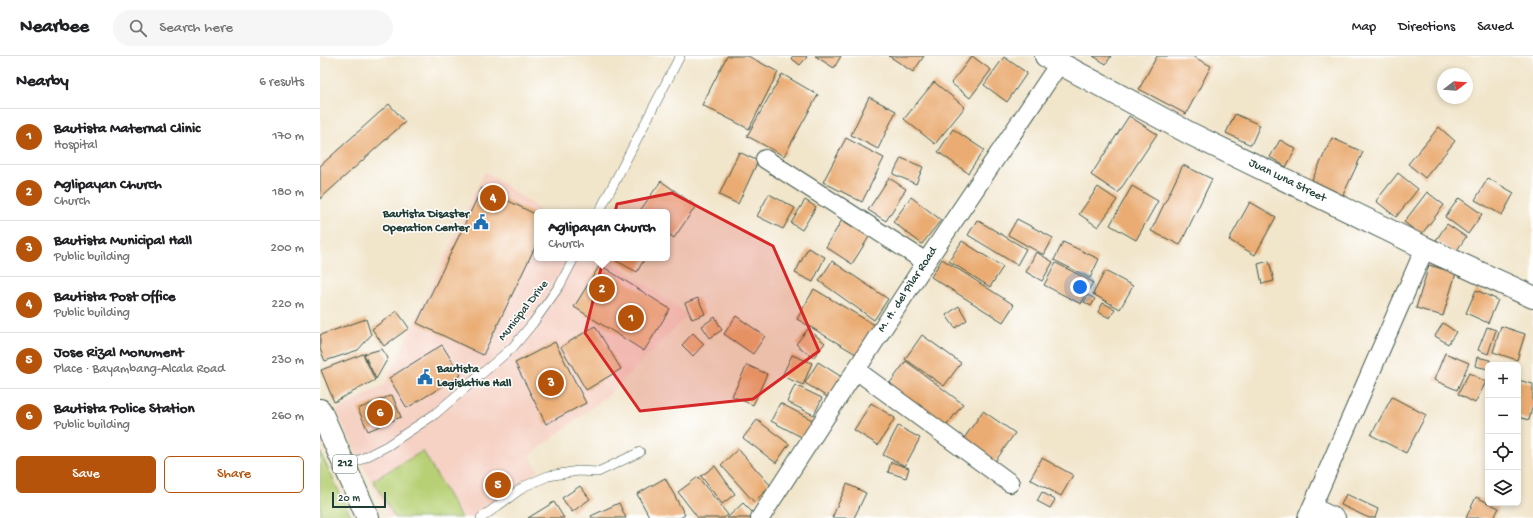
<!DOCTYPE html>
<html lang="en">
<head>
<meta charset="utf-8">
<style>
  :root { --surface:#fff; --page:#f6f6f6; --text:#202124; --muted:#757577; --line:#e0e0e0; --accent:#b45309 }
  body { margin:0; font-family:"Gochi Hand",sans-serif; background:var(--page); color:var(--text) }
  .controls { position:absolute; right:12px; bottom:12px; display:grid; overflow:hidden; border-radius:6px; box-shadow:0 2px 6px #0003 }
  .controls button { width:36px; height:36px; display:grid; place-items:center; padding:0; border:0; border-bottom:1px solid var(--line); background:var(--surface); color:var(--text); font:20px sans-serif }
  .compass { position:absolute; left:1117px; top:12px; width:36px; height:36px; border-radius:50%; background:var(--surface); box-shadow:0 2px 6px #0003; rotate:73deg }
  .scale { position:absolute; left:12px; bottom:10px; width:54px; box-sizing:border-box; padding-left:4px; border:2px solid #1f3d34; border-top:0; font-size:11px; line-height:14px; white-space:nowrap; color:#1f3d34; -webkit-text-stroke:3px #fff; paint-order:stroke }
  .you { position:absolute; left:760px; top:231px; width:14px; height:14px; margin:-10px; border:3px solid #fff; border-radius:50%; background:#1a73e8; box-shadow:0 0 0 6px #1a73e833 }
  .badge { display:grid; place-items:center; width:26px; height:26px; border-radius:50%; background:var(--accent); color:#fff; font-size:13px; font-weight:700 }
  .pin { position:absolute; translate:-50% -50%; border:2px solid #fff; box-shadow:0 1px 4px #0006 }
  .popup { position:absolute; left:214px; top:153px; width:136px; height:52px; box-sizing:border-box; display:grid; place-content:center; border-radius:6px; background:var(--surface); filter:drop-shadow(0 1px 3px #0005); font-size:13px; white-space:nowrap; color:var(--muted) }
  .popup b { font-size:15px; color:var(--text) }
  .popup::after { content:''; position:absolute; left:50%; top:100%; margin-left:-8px; border:8px solid transparent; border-top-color:var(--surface) }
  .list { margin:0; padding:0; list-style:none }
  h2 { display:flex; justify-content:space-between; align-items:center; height:52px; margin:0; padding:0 16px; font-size:17px }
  h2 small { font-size:13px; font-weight:400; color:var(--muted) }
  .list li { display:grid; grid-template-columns:26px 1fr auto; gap:12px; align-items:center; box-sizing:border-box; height:56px; padding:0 16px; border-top:1px solid var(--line) }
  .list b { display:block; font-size:15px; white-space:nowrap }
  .list p { margin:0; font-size:13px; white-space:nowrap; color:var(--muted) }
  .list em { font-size:13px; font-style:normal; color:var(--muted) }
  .actions { display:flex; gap:8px; padding:12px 16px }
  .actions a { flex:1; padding:9px 0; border:1px solid var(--accent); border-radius:6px; text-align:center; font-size:14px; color:var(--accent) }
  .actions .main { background:var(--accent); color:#fff }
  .icon { flex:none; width:22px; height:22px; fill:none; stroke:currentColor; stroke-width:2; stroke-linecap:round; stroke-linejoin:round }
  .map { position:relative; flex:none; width:1213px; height:462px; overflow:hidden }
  header { display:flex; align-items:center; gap:24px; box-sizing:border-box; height:56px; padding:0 20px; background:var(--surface); border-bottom:1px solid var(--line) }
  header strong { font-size:19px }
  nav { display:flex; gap:22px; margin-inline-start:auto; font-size:14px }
  .search { width:280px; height:36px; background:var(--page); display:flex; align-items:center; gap:10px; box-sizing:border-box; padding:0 14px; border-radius:22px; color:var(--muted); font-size:15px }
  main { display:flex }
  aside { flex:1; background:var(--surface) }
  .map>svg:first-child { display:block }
  .built { fill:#f6d2c5 }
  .green { fill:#b7d075; stroke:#6b8654 }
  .building { fill:#eaac72 }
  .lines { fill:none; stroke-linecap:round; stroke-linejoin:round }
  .service-casing { stroke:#3e564a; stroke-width:10 }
  .minor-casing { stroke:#3e564a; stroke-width:20 }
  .tertiary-casing { stroke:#3e564a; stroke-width:24 }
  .primary-casing { stroke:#3e564a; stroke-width:24 }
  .service { stroke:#fff; stroke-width:9 }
  .minor { stroke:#fff; stroke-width:18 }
  .tertiary { stroke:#fff; stroke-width:22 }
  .primary { stroke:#fff; stroke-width:22 }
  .marked { fill:#d62828; fill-opacity:0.2; stroke:#d62828; stroke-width:3; stroke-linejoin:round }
  .labels { text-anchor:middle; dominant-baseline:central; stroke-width:3; stroke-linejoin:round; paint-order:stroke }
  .shield { fill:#fff; stroke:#627771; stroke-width:1 }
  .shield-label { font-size:11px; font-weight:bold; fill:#1f3d34 }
  .street-label { font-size:12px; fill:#1f3d34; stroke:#fff }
  .poi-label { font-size:12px; font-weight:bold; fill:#1f3d34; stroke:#fff; text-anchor:end }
</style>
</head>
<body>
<header>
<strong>Nearbee</strong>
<div class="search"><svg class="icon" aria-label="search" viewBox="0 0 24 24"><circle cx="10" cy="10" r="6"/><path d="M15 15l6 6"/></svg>Search here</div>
<nav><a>Map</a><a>Directions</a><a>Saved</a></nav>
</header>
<main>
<aside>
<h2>Nearby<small>6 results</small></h2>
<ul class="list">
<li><span class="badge">1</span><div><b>Bautista Maternal Clinic</b><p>Hospital</p></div><em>170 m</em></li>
<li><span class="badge">2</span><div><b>Aglipayan Church</b><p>Church</p></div><em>180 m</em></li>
<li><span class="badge">3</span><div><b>Bautista Municipal Hall</b><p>Public building</p></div><em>200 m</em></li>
<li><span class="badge">4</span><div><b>Bautista Post Office</b><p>Public building</p></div><em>220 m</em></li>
<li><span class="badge">5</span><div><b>Jose Rizal Monument</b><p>Place · Bayambang-Alcala Road</p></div><em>230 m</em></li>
<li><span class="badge">6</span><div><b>Bautista Police Station</b><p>Public building</p></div><em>260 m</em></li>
</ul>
<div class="actions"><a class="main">Save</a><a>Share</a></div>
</aside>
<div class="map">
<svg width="1213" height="462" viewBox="0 0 1213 462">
  <rect width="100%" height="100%" fill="#fff"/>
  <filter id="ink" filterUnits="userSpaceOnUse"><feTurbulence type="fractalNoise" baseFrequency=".025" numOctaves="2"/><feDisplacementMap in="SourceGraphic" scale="8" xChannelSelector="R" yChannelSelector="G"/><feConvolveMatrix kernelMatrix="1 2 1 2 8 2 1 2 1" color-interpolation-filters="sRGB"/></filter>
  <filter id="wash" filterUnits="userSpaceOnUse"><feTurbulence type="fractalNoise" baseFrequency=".012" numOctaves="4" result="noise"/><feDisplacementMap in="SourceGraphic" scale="16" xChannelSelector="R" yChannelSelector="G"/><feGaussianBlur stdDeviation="0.9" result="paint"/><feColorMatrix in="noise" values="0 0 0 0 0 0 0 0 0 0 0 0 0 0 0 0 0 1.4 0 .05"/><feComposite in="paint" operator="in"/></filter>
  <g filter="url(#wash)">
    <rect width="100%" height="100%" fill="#f1e5ca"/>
    <path class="built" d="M165 115 223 156H217V202H288L368 259 287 340 209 400 219 415 153 462H69L16 355 65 328Z"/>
    <path class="green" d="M103 395 141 462H75L53 424Z
      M0 396 32 462H0Z"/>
    <g id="blocks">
      <path class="building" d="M407 0H428L458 16 429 73 382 49Z
        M473 0H486L487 1 480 9 471 2Z
        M495 0H521L514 12Z
        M569 0H604L593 16Z
        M652 0 671 14 650 42 631 27Z
        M773 0H791L786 8Z
        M837 0H872L891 10 866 58 819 33Z
        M684 1 707 17 687 46 664 29Z
        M462 18 498 39 464 100 427 80Z
        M614 26 645 51 615 88 584 63Z
        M549 41 576 55 558 93 531 79Z
        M69 48 85 66 0 143V110Z
        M915 58 940 69 931 89 906 77Z
        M809 60 837 78 798 137 771 119Z
        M1119 71 1135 85 1105 122 1088 108Z
        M633 73 664 94 648 117 618 96Z
        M526 82 564 102 542 146 503 126Z
        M1012 82 1043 96 1023 139 992 124Z
        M960 84 976 93 966 111 950 101Z
        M419 96 438 105 418 148 399 139Z
        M581 102 603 111 596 128 573 118Z
        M863 109 892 123 860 189 831 175Z
        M1078 117 1098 133 1076 161 1056 145Z
        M569 122 586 133 566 165 548 154Z
        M1168 122 1194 137 1182 159 1155 144Z
        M341 125 376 150 354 182 347 177V156H319Z
        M812 130 838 145 816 184 790 169Z
        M778 131 797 144 778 171 759 158Z
        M162 132 217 159V187L163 299 97 267Z
        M1107 136 1124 149 1101 179 1084 166Z
        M449 138 475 152 463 173 437 160Z
        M591 141 621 164 602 188 573 166Z
        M1139 142 1162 158 1148 178 1125 161Z
        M485 144 496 151 482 174 471 167Z
        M930 146 956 161 935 199 909 184Z
        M697 163 733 182 724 199 688 179Z
        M522 164 549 181 532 208 506 191Z
        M657 164 706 193 697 209 648 179Z
        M1127 168 1146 181 1135 197 1116 184Z
        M642 185 683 211 670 231 629 205Z
        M743 186 779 203 770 222 734 204Z
        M488 192 505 201 493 226 475 217Z
        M716 196 733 206 722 225 706 216Z
        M291 202H325L317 216Z
        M622 203 694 249 683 266 611 221Z
        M512 205 568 243 554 264 499 225Z
        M949 205 954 225 942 228 938 208Z
        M736 207 773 226 761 248 724 229Z
        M280 209 350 253 324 295 254 251Z
        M1109 209 1136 217 1123 260 1096 252Z
        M785 215 813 230 800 253 773 238Z
        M494 233 558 271 541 301 477 263Z
        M1156 234 1178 244 1168 267 1146 257Z
        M768 239 775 243 771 250 764 246Z
        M378 242 385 258 372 263 365 247Z
        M783 247 795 253 790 262 778 256Z
        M639 250 647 264 635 272 626 259Z
        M77 255 89 272 64 290 52 273Z
        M416 260 445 280 433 298 404 278Z
        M395 261 402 274 390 282 382 270Z
        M46 263 51 279 38 294 5 305 0 293V279Z
        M1123 267 1136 276 1128 288 1115 280Z
        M275 270 301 313 266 334 241 291Z
        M1181 270 1205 278 1197 304 1173 296Z
        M1167 271 1176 274 1168 298 1158 294Z
        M488 273 505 287 493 302 476 288Z
        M373 277 384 288 373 300 362 289Z
        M602 279 641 307 624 330 585 303Z
        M235 286 266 347 226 368 195 307Z
        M122 289 141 319 87 352 69 322Z
        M62 293 68 302 56 323 44 298Z
        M1125 297 1149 307 1137 334 1114 324Z
        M43 298 55 324 14 346 1 314Z
        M472 299 492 307 483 329 462 320Z
        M1157 301 1170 304 1168 313 1155 310Z
        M586 305 643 348 623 374 567 331Z
        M498 306 525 323 512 344 485 327Z
        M427 309 447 318 433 349 412 340Z
        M1149 317 1166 326 1155 347 1138 338Z
        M1198 324 1213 328V348L1209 364 1198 361Z
        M475 329 502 342 494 359 467 346Z
        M72 339 81 361 48 375 38 353Z
        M1072 341 1106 359 1086 397 1051 379Z
        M460 347 498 367 489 385 451 365Z
        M551 347 575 362 558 389 534 374Z
        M663 355 695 377 672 410 640 388Z
        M437 364 469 388 456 407 423 382Z
        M578 370 600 382 585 410 563 399Z
        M418 393 451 430 434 446 401 409Z
        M722 402 753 419 741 440 710 423Z
        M571 406 589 412 586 422 568 416Z
        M395 410 415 438 402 448 381 420Z
        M378 421 408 459 404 462H378L358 436Z
        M345 422 365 459 360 462H330L317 438Z
        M527 428 546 437 534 462H512Z
        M260 430 270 443 252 456 242 442Z
        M722 436 735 444 730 452 717 445Z
        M1026 438 1058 453 1055 462H1049L1021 449Z
        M1156 441 1179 452 1174 462H1146Z
        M234 446 244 462H208Z
        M299 447 306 462H272L271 460Z
        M423 447 438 462H407Z"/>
    </g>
  </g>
  <g filter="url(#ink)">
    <use href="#blocks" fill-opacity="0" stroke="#3e564a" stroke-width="1"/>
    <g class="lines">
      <g class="service-casing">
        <path id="service" d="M279 156 360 0
          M26 411 67 390 115 358 193 291 213 267 240 229 254 202
          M161 462 205 430 228 420 258 415 278 416 320 396"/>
      </g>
      <g class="minor-casing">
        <path id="minor" d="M445 103 606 206
          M536 314 690 427
          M992 451 1016 462
          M440 462 606 206 739 8
          M987 462 1105 192"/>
      </g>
      <g class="tertiary-casing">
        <path id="tertiary" d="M726 0 871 78 1105 192 1213 241"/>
      </g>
      <g class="primary-casing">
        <path id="primary" d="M0 354 48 462"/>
      </g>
      <use href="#service" class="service"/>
      <use href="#minor" class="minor"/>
      <use href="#tertiary" class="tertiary"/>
      <use href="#primary" class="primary"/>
    </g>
  </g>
  <path class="marked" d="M352 137 453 190 499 295 433 343 320 355 265 277 297 148Z"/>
  <defs>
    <g id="civic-bare" transform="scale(1.2)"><path d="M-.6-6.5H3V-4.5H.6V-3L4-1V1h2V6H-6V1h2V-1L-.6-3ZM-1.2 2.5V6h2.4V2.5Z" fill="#1f6fb2" stroke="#fff" stroke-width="2.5" paint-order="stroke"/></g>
  </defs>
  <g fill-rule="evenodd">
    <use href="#civic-bare" x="161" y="166"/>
    <use href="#civic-bare" x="105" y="321"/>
  </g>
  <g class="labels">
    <rect class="shield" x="13" y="399" width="24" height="18" rx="3"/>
    <g class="shield-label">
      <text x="25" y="408">212</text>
    </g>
    <g class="street-label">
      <text transform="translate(967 125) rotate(26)">Juan Luna Street</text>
      <text transform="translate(588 234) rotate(-57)">M. H. del Pilar Road</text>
      <text transform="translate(204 255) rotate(-52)">Municipal Drive</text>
    </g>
    <g class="poi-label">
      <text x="149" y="159">Bautista Disaster<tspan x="149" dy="14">Operation Center</tspan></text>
      <text x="117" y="314" text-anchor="start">Bautista<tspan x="117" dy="14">Legislative Hall</tspan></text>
    </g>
  </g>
</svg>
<div class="controls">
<button>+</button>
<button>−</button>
<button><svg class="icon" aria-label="locate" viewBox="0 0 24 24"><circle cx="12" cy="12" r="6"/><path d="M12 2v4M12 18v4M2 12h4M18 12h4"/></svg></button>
<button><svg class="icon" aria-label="layers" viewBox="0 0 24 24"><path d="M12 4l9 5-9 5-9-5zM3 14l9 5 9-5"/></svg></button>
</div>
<svg class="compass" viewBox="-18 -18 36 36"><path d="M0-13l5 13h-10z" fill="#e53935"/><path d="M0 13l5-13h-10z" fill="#757577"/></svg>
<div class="scale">20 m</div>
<div class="you"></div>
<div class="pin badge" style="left:311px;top:262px">1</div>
<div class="pin badge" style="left:282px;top:233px">2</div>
<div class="popup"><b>Aglipayan Church</b>Church</div>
<div class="pin badge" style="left:231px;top:327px">3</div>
<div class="pin badge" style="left:173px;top:142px">4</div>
<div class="pin badge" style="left:178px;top:429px">5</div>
<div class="pin badge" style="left:60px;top:357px">6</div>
</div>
</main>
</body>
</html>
